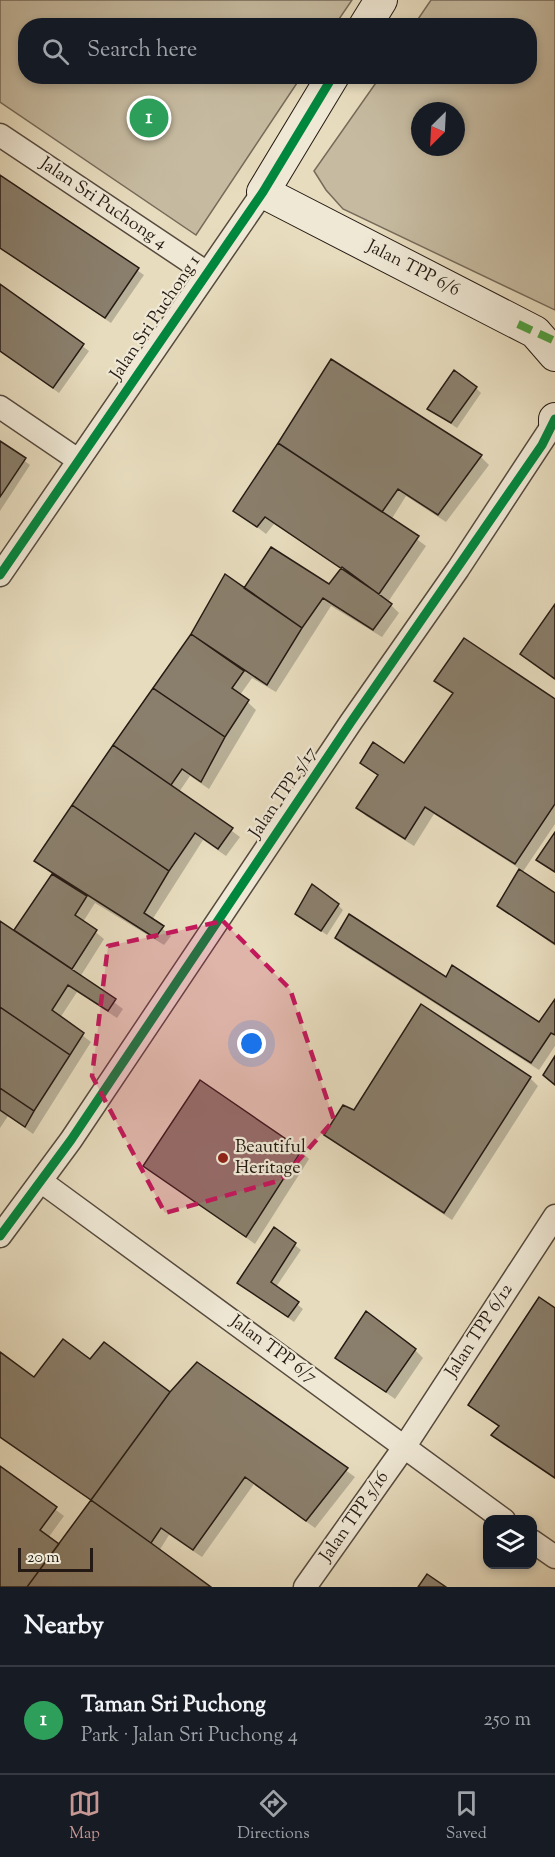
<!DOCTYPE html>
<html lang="en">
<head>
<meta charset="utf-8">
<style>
  :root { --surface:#171b24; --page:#242831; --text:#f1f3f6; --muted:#9ea1a6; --line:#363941; --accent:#c59692 }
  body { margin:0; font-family:"Sorts Mill Goudy",serif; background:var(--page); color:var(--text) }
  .controls { position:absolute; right:18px; bottom:18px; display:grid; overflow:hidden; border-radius:12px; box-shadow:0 3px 9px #0003 }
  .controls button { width:54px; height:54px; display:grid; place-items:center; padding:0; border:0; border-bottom:2px solid var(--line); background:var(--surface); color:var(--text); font:30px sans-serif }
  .compass { position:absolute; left:411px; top:102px; width:54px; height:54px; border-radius:50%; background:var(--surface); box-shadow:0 3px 9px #0003; rotate:204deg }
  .scale { position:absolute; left:18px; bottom:15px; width:75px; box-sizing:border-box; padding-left:6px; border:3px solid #251a13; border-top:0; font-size:16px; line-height:21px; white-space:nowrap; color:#251a13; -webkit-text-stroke:4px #efe8d5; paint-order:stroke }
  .you { position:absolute; left:252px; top:1044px; width:21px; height:21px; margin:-15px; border:4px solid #fff; border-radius:50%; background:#1a73e8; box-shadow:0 0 0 9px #1a73e833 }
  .badge { display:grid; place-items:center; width:39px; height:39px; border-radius:50%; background:var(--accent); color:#fff; font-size:20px; font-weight:700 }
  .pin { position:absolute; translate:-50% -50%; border:3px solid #fff; box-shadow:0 2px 6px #0006 }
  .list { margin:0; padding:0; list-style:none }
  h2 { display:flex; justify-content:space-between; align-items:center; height:78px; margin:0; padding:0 24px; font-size:26px }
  h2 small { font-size:20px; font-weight:400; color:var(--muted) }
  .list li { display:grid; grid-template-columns:39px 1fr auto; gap:18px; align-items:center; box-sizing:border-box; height:108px; padding:0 24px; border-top:2px solid var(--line) }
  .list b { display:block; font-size:22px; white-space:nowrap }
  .list p { margin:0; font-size:20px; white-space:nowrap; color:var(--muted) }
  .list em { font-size:20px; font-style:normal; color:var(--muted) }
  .icon { flex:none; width:33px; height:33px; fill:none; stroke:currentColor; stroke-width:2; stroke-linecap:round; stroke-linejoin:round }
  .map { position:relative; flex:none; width:555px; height:1587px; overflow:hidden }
  .search { position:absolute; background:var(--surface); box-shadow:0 3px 9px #0003; left:18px; right:18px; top:18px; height:66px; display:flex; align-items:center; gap:15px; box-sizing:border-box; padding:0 21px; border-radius:24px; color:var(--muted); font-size:22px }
  .sheet { height:186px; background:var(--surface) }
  nav { display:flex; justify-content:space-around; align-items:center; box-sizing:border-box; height:84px; border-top:2px solid var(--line); background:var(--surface); font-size:16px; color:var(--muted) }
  nav a { display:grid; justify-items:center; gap:3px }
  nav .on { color:var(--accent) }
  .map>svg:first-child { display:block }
  .green { fill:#c6bba1; stroke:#766a5a; stroke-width:1.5; fill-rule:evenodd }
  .shadow { fill:#0003 }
  .building { fill:#8a7f6c; stroke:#251a13; stroke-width:1.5 }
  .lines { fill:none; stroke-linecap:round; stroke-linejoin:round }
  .street-casing { stroke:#564a3e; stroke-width:25 }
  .secondary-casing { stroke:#251a13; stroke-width:34 }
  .street { stroke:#efe8d5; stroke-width:22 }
  .secondary { stroke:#efe8d5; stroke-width:32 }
  .quiet { stroke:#50a13f; stroke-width:8; stroke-dasharray:15 8; stroke-linecap:butt }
  .cycleway-casing { stroke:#efe8d5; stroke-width:13 }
  .cycleway { stroke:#00873e; stroke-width:9 }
  .marked { fill:#c2185b; fill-opacity:0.2; stroke:#c2185b; stroke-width:4.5; stroke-dasharray:12 8; stroke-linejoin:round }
  .poi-dot { fill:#8f2418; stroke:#efe8d5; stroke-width:2 }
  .labels { text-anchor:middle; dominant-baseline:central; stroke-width:4.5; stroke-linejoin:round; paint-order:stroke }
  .street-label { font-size:18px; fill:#251a13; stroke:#efe8d5 }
  .poi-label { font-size:18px; fill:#251a13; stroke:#efe8d5; text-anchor:start }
</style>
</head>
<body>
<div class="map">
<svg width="555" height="1587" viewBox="0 0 555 1587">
  <rect width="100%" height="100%" fill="#e7dcbe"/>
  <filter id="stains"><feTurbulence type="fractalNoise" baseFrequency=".00333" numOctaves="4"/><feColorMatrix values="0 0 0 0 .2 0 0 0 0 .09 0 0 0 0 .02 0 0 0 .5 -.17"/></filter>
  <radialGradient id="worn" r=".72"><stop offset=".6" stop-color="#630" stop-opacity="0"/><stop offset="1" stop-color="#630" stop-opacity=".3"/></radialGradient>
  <path class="green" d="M0 0H352L335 25 26 26V76L301 77 196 235 0 102Z
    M431 0H555V310L343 209 326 190 314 171 380 77 530 76V26L414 25ZM420 111H456V147H420Z"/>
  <path class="shadow" d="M0 176 144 275 111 323 0 248Z
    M0 286 89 351 59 393 0 351Z
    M331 361 481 457 489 465 446 522 406 496 391 520 426 546 388 602 399 613 382 637 331 606 276 692 252 678 240 695 256 710 209 789 190 776 179 792 240 837 226 856 203 840 152 920 171 936 164 945 95 903 83 922 104 939 80 977 123 1009 117 1018 77 992 60 1018 91 1042 33 1134 8 1116 0 1128V922L14 932 53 875 36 861 192 635 225 576 245 590 330 586 342 569 274 524 266 534 235 510Z
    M476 388 481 393 457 428 429 409Z
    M0 443 30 465 0 511Z
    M436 681 555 701V824L522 873 555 894V946L499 906 520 869 434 814 414 846 366 816 358 808 378 776 362 763 405 765 453 694Z
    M338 905 343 910 327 935 296 914Z
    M336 938 446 979 540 1024 555 1001V1046L539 1070 345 946Z
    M530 1078 538 1086 452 1220 334 1142 326 1134 354 1112Z
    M301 1151 309 1159 255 1244 145 1166Z
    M275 1229 301 1250 276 1287 303 1309 294 1322 239 1283Z
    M555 1310V1479L501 1443 494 1435 500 1428 470 1405Z
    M415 1350 423 1358 395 1399 337 1358Z
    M0 1354 34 1379 91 1361 170 1394 197 1364 355 1477 315 1528 254 1484 202 1557 169 1535 159 1551 208 1587H0V1468L64 1516 48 1538 59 1546 92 1501 0 1438Z"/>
  <path class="building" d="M0 175 139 268 105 318 0 248Z
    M0 284 84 344 53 388 0 351Z
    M331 359 482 455 438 515 398 489 382 512 278 443Z
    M454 370 477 387 451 423 427 409Z
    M0 441 26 458 0 497Z
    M278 443 419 536 379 594 265 517 257 527 233 511Z
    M271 547 329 584 342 567 392 604 373 630 323 598 302 628 244 588Z
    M225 574 302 628 267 685 191 634Z
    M555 604V679L520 654Z
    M191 634 244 671 232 688 249 700 225 737 153 688Z
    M464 638 555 699V804L515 864 425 807 405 839 356 808 378 775 360 763 373 742 404 763 453 693 434 681Z
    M153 688 225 737 201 782 182 769 171 785 113 745Z
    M113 745 233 828 218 849 195 833 169 871 72 805Z
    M72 805 169 871 144 913 164 926 155 938 34 861Z
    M555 832V872L536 860Z
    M519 869 555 893V944L497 906Z
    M52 874 87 896 75 915 97 930 72 969 14 930Z
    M312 884 339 904 321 931 295 914Z
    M349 914 446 977 452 965 539 1022 555 999V1035L551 1033 531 1063 335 938Z
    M0 921 116 999 108 1011 68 985 52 1010 84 1033 70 1055 0 1007Z
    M421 1004 531 1077 444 1213 324 1135 343 1105 354 1110Z
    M0 1007 70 1055 34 1111 0 1088Z
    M555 1056V1085L543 1075Z
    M200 1080 302 1150 246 1237 143 1166Z
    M0 1088 34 1111 25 1127 0 1110Z
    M274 1227 296 1243 271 1282 299 1302 288 1317 237 1283Z
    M539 1297 555 1308V1478L491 1435 499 1426 468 1405Z
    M366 1311 416 1349 386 1392 335 1358Z
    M63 1339 90 1359 104 1342 170 1392 91 1500 0 1437V1352L34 1377Z
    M197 1362 348 1468 306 1521 245 1477 193 1550 161 1528 151 1543 91 1500 170 1392Z
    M0 1466 57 1507 40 1530 59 1544 27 1587H0Z
    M91 1500 151 1543 211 1587H27Z
    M427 1574 446 1587H418Z"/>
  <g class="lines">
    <g class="street-casing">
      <path id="street" d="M0 135 207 273
        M0 407 78 460
        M0 575 263 192
        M42 1182 504 1520
        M0 1236 71 1140 351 722 458 569 554 423
        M532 1541 555 1557
        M305 1587 405 1446 555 1216"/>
    </g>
    <g class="secondary-casing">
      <path id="secondary" d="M365 26 381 0
        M333 76 263 192 535 332 555 355
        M555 419V423"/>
    </g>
    <use href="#street" class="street"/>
    <use href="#secondary" class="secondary"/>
    <path class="quiet" d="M518 324 555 341"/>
    <g class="cycleway-casing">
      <path id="cycleway" d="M0 575 263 192 333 76
        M0 1236 71 1140 351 722 542 445 555 419"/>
    </g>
    <use href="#cycleway" class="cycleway"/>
  </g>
  <path class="marked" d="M223 921 290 989 334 1120 281 1180 165 1213 92 1076 108 946Z"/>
  <circle class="poi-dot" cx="223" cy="1158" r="6"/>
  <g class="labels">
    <g class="street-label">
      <text transform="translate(103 204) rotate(34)">Jalan Sri Puchong 4</text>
      <text transform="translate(413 269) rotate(27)">Jalan TPP 6/6</text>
      <text transform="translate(156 318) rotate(-56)">Jalan Sri Puchong 1</text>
      <text transform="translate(284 793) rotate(-56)">Jalan TPP 5/17</text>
      <text transform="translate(480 1331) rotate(-57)">Jalan TPP 6/12</text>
      <text transform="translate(273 1350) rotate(36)">Jalan TPP 6/7</text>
      <text transform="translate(355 1517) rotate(-55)">Jalan TPP 5/16</text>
    </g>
    <g class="poi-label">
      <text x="235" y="1148">Beautiful<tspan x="235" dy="21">Heritage</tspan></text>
    </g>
  </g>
  <rect width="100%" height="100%" filter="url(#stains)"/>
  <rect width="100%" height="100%" fill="url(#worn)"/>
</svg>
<div class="controls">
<button><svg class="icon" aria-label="layers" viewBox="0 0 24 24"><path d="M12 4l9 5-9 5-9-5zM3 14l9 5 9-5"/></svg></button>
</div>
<svg class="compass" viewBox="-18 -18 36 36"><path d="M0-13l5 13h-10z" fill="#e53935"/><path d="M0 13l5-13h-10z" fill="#9ea1a6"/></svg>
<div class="scale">20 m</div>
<div class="you"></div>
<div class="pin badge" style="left:149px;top:118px;background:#2e9e5b">1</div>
<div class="search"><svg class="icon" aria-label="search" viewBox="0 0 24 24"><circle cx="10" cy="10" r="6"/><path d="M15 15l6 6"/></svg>Search here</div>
</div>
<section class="sheet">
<h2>Nearby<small></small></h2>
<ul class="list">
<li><span class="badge" style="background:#2e9e5b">1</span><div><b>Taman Sri Puchong</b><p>Park · Jalan Sri Puchong 4</p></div><em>250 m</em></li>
</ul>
</section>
<nav>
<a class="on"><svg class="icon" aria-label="map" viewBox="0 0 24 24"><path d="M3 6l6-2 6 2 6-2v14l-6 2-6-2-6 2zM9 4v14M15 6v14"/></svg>Map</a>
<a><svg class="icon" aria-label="directions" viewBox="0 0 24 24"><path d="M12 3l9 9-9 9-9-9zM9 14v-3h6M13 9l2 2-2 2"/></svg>Directions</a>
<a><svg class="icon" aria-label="saved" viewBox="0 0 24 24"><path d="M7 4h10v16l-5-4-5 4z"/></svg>Saved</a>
</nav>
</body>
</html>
